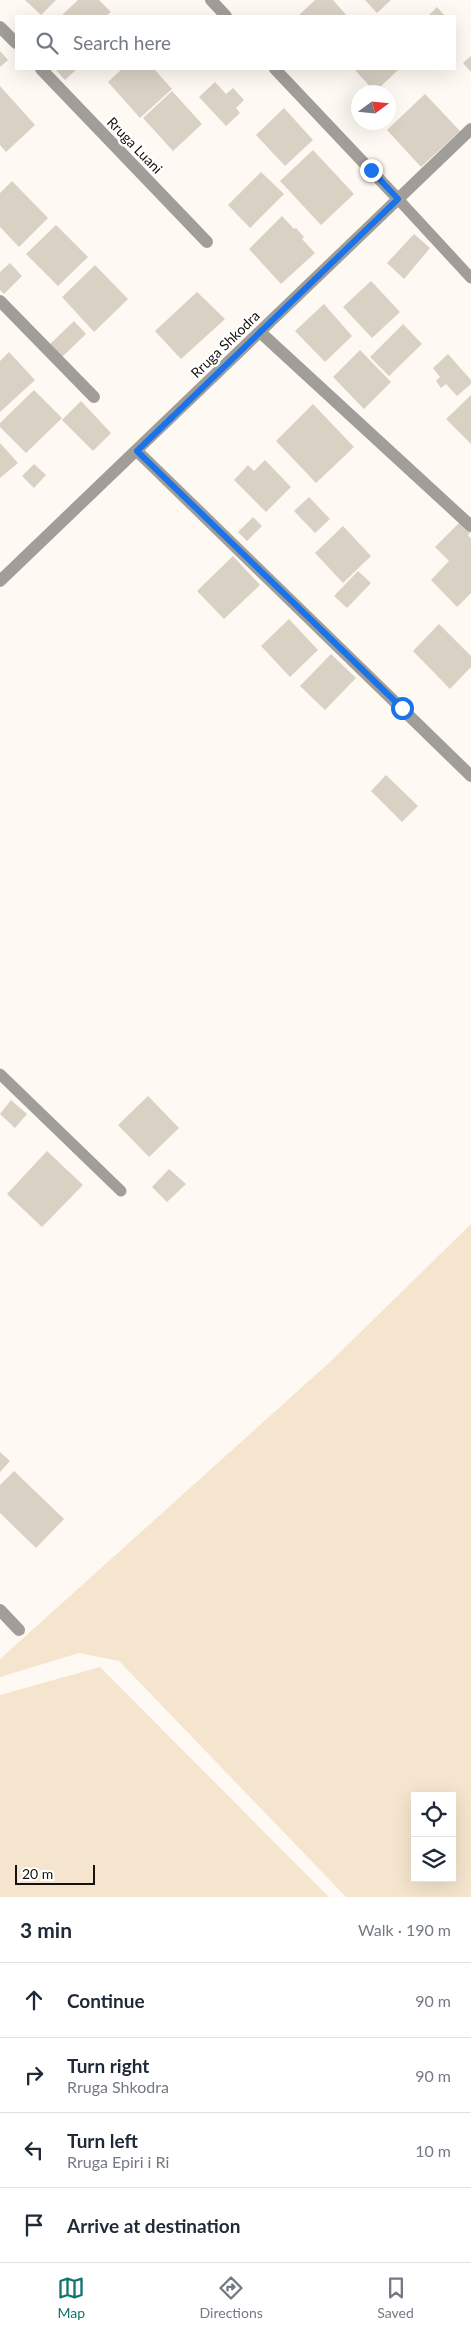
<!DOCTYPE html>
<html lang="en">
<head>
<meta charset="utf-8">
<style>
  :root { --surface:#fff; --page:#f6f6f7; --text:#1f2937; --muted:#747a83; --line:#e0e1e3; --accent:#0f766e }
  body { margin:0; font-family:Lato,sans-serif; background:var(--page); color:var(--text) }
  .controls { position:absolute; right:15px; bottom:15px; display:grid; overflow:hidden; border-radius:0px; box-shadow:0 5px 20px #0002 }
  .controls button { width:45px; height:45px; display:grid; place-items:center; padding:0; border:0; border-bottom:1px solid var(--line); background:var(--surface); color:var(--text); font:25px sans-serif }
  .compass { position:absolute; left:351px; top:85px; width:45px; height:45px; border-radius:50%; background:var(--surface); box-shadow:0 5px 20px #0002; rotate:75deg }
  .scale { position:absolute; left:15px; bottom:12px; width:80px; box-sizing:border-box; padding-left:5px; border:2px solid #16130f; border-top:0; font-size:14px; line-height:18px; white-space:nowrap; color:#16130f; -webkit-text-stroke:4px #fff; paint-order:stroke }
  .stop { position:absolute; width:15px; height:15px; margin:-11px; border:4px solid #1a73e8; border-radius:50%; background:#fff }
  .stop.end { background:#1a73e8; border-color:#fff; box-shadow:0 1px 5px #0008 }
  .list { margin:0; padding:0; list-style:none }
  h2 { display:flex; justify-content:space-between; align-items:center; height:65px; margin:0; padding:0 20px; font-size:21px }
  h2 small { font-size:16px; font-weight:400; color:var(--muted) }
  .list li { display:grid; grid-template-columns:32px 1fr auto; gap:15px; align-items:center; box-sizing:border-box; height:75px; padding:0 20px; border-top:1px solid var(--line) }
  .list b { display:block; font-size:19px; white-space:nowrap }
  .list p { margin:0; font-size:16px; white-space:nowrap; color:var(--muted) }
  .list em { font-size:16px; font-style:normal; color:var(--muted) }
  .icon { flex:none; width:28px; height:28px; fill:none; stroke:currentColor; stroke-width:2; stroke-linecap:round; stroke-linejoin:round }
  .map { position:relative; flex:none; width:471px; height:1897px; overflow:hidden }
  .search { position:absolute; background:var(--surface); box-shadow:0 5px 20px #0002; left:15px; right:15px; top:15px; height:55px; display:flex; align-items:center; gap:12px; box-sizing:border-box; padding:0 18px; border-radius:0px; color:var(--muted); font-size:19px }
  .sheet { height:365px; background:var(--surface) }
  nav { display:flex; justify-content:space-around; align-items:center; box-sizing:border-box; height:70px; border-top:1px solid var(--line); background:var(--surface); font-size:14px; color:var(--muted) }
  nav a { display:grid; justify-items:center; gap:2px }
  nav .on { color:var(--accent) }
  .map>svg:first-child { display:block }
  .green { fill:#f5e5ce; fill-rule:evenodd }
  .building { fill:#d9d1c4 }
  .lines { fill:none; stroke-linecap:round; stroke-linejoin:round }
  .lane { stroke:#a19e99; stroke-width:11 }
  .street { stroke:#a19e99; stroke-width:12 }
  .route { stroke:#1a73e8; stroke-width:6 }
  .labels { text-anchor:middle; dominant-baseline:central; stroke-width:5; stroke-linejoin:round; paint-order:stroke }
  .street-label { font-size:14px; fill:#16130f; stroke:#fff }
</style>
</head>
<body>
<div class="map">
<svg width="471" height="1897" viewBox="0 0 471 1897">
  <rect width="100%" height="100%" fill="#fef9f2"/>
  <path class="green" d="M471 1224V1897H346L119 1661 79 1653 0 1677V1659L331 1361ZM415 1796H452V1878H415Z
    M100 1667 329 1897H0V1695Z"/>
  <path class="building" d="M25 0H56L41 15Z
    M78 0H99L111 12 106 16H61Z
    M315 0H333L347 16H301L299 15Z
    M365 0H391L377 13Z
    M437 7 445 16H428Z
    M0 51 8 60 0 67Z
    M471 56V72L463 63Z
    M55 69H77L65 80Z
    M122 69H154L172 89 140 118 108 82Z
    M354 69H399L375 92Z
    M215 82 226 94 233 88 244 100 236 108 240 113 226 126 199 97Z
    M0 86 35 125 6 152 0 145Z
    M172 91 202 124 173 151 143 118Z
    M425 94 460 131 421 167 387 130Z
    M284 108 313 140 285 166 256 135Z
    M313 150 354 194 321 225 280 181Z
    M261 172 284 194 250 228 228 205Z
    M12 181 48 218 19 247 0 227V193Z
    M282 216 294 229 296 228 304 237 302 239 315 253 281 284 249 249Z
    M56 225 88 257 58 286 26 254Z
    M414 234 430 248 404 279 387 263Z
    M10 263 22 276 4 294 0 290V272Z
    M95 265 128 299 94 332 62 297Z
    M371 281 400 312 372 338 343 307Z
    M197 292 225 319 181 359 155 331Z
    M324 304 352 336 325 362 295 331Z
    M74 321 86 334 62 357 50 344Z
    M403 324 422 344 389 376 370 357Z
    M360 350 391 382 364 409 333 377Z
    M9 352 35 380 0 412V361Z
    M448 354 471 380V384L457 396 446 384 441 388 436 381 440 377 433 368Z
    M34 390 62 418 26 453 0 427V423Z
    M471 395V444L446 419Z
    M81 401 111 433 93 451 62 420Z
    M313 404 354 447 316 483 276 441Z
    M0 443 18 463 0 478Z
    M265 460 291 487 266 512 234 480 248 465 254 471Z
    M34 464 46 475 34 488 22 476Z
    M309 497 330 519 315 533 294 511Z
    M253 517 262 526 247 541 238 532Z
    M460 522 470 533 468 535 471 539V593L457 607 431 580 449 561 435 547Z
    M343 526 371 556 343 583 315 553Z
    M233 556 260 585 224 619 197 591Z
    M358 571 371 583 347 608 334 596Z
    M289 619 318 650 290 677 261 646Z
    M439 624 471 656V667L450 689 413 651Z
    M331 654 356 678 325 710 300 686Z
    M386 775 418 806 402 822 371 791Z
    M148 1096 179 1128 149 1157 118 1125Z
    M11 1100 27 1114 15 1128 0 1114Z
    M47 1151 83 1185 42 1227 7 1194Z
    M169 1169 186 1184 167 1202 152 1187Z
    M0 1452 10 1461 0 1472Z
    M14 1471 64 1519 36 1548 0 1513V1485Z"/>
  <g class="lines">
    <path class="lane" d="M398 199 471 278
      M0 1074 121 1191"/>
    <path class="street" d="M211 0 226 16
      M0 27 16 43
      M41 69 207 242
      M275 69 398 199
      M0 301 94 397
      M260 332 471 526
      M137 451 471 776
      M0 581 471 129
      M0 1610 19 1630"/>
  </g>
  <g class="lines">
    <path class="route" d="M371 170 398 199 137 451 402 708"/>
  </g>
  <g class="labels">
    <g class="street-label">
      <text transform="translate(135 145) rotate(46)">Rruga Luani</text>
      <text transform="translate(225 344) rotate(-44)">Rruga Shkodra</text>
    </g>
  </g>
</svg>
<div class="controls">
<button><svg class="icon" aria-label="locate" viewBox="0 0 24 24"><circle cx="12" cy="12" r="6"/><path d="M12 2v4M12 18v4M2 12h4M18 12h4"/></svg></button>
<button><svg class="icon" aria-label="layers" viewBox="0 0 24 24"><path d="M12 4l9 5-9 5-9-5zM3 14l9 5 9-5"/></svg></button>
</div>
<svg class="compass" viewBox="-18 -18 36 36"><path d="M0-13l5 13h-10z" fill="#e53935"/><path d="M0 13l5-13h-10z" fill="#747a83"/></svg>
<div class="scale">20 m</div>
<div class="stop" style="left:402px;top:708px"></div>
<div class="stop end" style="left:371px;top:170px"></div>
<div class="search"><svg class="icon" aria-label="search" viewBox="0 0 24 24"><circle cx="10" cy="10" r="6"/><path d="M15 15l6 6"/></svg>Search here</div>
</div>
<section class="sheet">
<h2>3 min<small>Walk · 190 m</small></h2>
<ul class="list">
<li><svg class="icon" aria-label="ahead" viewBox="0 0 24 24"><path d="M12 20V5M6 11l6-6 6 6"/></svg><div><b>Continue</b></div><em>90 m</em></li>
<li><svg class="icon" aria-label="right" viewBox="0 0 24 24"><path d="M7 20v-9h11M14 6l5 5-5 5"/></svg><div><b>Turn right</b><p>Rruga Shkodra</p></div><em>90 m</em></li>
<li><svg class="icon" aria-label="left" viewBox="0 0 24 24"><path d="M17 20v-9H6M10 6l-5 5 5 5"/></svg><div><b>Turn left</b><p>Rruga Epiri i Ri</p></div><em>10 m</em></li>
<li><svg class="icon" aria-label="arrive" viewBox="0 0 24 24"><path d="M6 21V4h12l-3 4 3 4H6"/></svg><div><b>Arrive at destination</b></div></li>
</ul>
</section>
<nav>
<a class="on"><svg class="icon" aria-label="map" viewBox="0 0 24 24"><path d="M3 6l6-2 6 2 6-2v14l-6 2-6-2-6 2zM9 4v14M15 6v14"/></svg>Map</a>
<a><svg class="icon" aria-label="directions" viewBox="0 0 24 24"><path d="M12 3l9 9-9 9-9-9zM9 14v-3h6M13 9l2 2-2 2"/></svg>Directions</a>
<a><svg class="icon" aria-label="saved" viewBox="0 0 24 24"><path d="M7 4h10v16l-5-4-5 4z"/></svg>Saved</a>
</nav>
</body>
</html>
